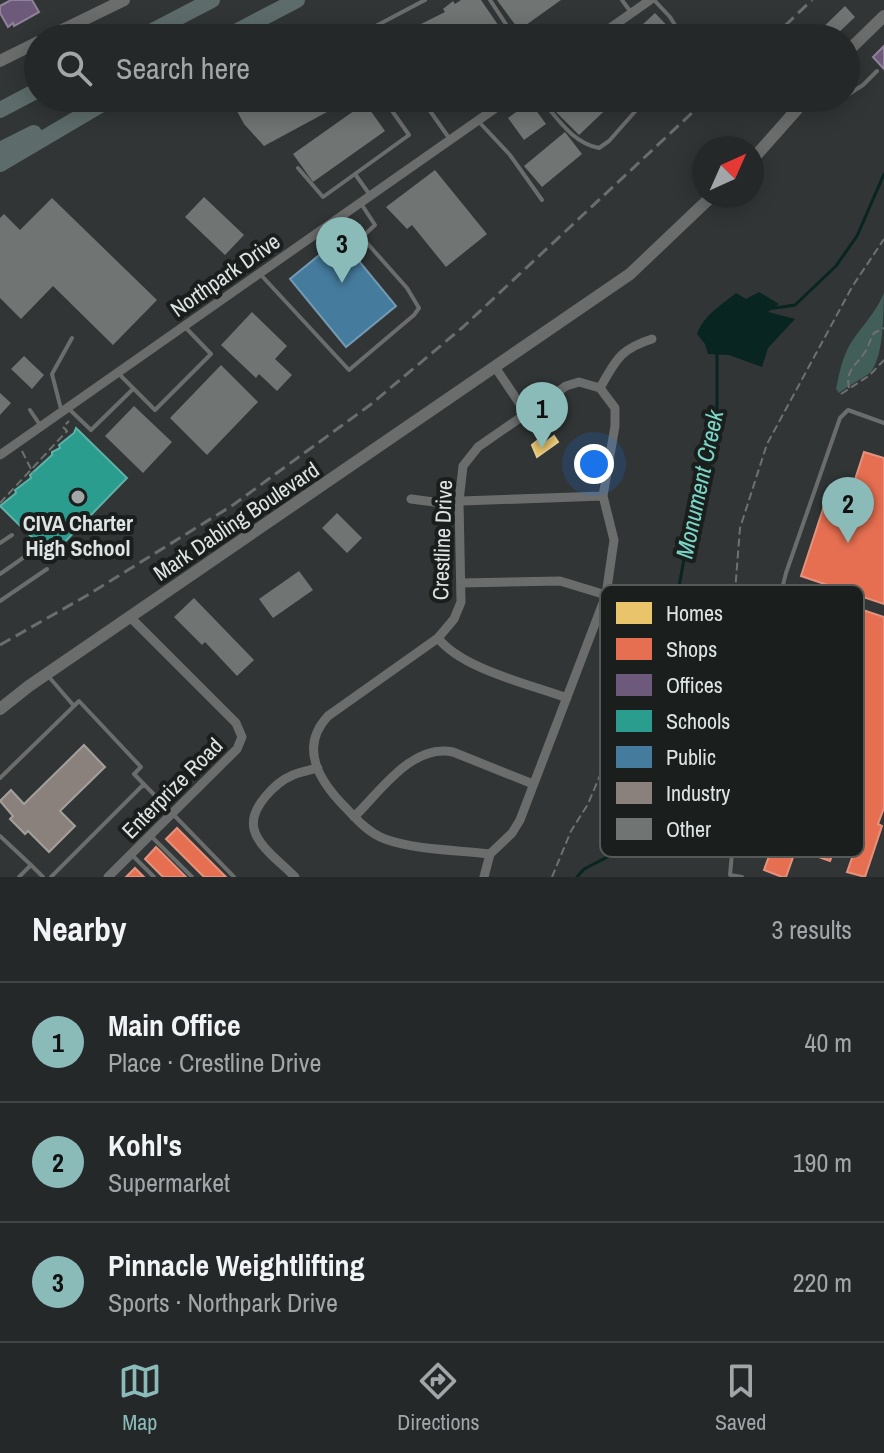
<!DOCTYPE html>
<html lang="en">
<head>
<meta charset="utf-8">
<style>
  :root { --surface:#252828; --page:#2d3030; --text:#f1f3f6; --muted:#a3a6a8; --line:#424445; --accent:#8bbbb9 }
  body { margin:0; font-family:"Archivo Narrow",sans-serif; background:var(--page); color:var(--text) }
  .compass { position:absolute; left:692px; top:136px; width:72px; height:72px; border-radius:50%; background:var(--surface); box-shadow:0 4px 20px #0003; rotate:45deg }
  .you { position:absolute; left:594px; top:464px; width:28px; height:28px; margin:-20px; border:6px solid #fff; border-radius:50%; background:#1a73e8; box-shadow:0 0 0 12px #1a73e833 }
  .badge { display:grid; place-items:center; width:52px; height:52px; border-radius:50%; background:var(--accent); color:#111; font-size:26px; font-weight:700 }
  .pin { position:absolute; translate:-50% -66px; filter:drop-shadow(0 2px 4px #0008) }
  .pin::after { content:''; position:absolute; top:42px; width:28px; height:24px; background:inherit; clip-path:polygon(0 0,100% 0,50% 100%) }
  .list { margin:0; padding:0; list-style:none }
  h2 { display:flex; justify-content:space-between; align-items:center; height:104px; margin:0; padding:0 32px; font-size:34px }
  h2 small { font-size:26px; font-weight:400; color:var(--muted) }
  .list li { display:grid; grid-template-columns:52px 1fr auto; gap:24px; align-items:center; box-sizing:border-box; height:120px; padding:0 32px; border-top:2px solid var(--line) }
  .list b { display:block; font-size:30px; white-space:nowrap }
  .list p { margin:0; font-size:26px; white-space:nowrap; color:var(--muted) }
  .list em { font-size:26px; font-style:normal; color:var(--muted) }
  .icon { flex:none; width:44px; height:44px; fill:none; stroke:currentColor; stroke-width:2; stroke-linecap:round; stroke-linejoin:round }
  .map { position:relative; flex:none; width:884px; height:877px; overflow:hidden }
  .search { position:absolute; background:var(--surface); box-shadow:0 4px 20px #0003; left:24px; right:24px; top:24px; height:88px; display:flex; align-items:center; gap:20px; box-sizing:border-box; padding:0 28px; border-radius:44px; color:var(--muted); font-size:30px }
  .sheet { height:464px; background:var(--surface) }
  nav { display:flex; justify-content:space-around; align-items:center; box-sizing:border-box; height:112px; border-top:2px solid var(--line); background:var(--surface); font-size:22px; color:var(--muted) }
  nav a { display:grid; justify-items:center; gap:4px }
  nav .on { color:var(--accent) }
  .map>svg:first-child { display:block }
  .green { fill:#415e58 }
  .water { fill:#082521 }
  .homes { fill:#e9c46a; stroke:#e6ce8e; stroke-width:2 }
  .shops { fill:#e76f51; stroke:#e4927d; stroke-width:2 }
  .offices { fill:#6d597a; stroke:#8f839a; stroke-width:2 }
  .schools { fill:#2a9d8f; stroke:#60b2a8; stroke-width:2 }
  .public { fill:#457b9d; stroke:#739ab2; stroke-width:2 }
  .industry { fill:#8a817c; stroke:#a39f9b; stroke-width:2 }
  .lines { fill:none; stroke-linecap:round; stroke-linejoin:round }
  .stream { stroke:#082521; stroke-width:3 }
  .building { fill:#707473 }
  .path { stroke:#6f7171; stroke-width:2; stroke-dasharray:8 4; stroke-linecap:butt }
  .lane { stroke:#6a6d6c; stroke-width:4 }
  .street { stroke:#6a6d6c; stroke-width:9 }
  .secondary { stroke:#6a6d6c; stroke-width:12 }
  .highway { stroke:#5d6c6a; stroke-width:16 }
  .rail { stroke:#6a6d6c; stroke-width:3; stroke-dasharray:12 6; stroke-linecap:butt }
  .poi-dot { fill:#a1a7a6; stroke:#1a1e1d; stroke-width:3 }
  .labels { text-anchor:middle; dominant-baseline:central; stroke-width:8; stroke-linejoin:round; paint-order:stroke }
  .street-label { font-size:22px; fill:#dee4e3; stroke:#1a1e1d }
  .poi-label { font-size:22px; font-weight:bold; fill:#dee4e3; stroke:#1a1e1d }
  .water-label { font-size:24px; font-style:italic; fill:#79d5c6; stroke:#1a1e1d }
  .key { fill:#1a1e1d; stroke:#555958; stroke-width:2 }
  .key-label { font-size:22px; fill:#dee4e3 }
</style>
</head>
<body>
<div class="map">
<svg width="884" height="877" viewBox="0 0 884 877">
  <rect width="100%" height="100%" fill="#313535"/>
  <path class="green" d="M884 293C883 318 884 353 871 372 861 380 849 385 839 393L836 389C839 374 842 359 849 346 861 326 874 316 884 293Z"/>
  <path class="water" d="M759 292 779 304 768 312 795 319 768 348 762 367 729 355 708 354 705 344 697 334C704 315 720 306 736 293L746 299Z"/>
  <path class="homes" d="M554 436 558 442 537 457 532 445 537 441 541 446Z"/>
  <path class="shops" d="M864 452 884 458V604L801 576 825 503 845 510Z
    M833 600 884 617V808L878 824 882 826 865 877 847 872 853 855 835 848 830 861 796 849 786 877H782L764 870 781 823 762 816Z
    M177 828 226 877H204L166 839Z
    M156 847 186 877H163L145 859Z
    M135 868 144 877H126Z"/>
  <path class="offices" d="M11 0H32L39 12 14 26 13 23 8 27 0 13V6Z
    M884 46V69L873 57Z"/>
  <path class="schools" d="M76 428 127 478 51 556 0 506 16 493 15 490 31 478 30 475 52 455V452L60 448 59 445 74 433Z"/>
  <path class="public" d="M340 238 396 306 346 347 290 279Z"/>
  <path class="industry" d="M84 745 105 767 60 811 75 826 49 852 28 831 25 834 10 819 13 816 0 801 11 790 24 804Z"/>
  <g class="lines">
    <path class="stream" d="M768 309 795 305 836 266 857 236 884 174
      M577 877 584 869 621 850 658 810 666 789 683 704 671 632 693 508 717 424V350"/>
  </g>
  <path class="building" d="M461 0H481L505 35 500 38H409L423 28 421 24 445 12 443 9 453 1 455 4Z
    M497 0H561L519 30Z
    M845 6 855 17 833 38H812Z
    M655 13 679 38H628Z
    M235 98H353L264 146 244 124 231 100Z
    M565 98H618L579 135 553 109Z
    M530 102 546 124 524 140 508 118Z
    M365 103 385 131 313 182 293 154Z
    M565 132 582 154 542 187 524 166Z
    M435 170 487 234 446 267 412 225 407 229 386 207Z
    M204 197 244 235 225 255 185 217Z
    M52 198 157 300 113 345 53 286 21 319 0 298V218L4 214 20 230Z
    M252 312 287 346 275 359 292 375 277 391 259 374 256 378 221 345Z
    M24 356 44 375 32 389 11 369Z
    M221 365 258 402 207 455 170 418Z
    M0 393 11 403 0 415Z
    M134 406 172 442 143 473 105 436Z
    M337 513 362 538 347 553 322 528Z
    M299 571 313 590 273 618 259 599Z
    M194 598 254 660 237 676 205 642 202 645 174 617Z"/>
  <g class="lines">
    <path class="path" d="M849 388C845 370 856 366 865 352 869 346 870 339 874 333L884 328
      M841 394 870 375 884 360
      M22 451 33 473
      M0 503 67 431 63 427 69 421
      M552 877 571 831 588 804 621 725 645 679C668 669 696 692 717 684L735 592 740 528 767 444 852 287 884 239"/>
    <path class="lane" d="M490 0 515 38
      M622 0 630 11
      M654 0 670 17 683 38
      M380 38 372 28 425 0
      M846 96 863 85 877 71
      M421 98 449 138
      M543 98 544 103C560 122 574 143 599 148L609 141 647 98
      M480 123 510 155 542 200
      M298 168 323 197 409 135 383 98
      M355 174 370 195
      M362 237 375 225 362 205
      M261 275 349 370 414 315 419 308 407 288 343 216
      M119 374 155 410 211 354 186 328
      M61 409 52 374 72 338
      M69 409 91 430 133 389
      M30 410 40 425
      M0 543 12 535
      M0 574 30 553
      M0 601 47 569
      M74 706 79 701 141 767 134 774 234 877
      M0 778 74 706 49 677
      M0 836 31 865 19 877
      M152 837 192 877
      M133 856 154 877
      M31 865 43 877
      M51 877 144 784
      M742 877 730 875 732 853 788 692 779 624 780 597 786 573 840 418 848 410 884 423"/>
    <path class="street" d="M596 38 650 0
      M495 367 526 413
      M579 382 600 388 615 408V426L603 496 614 540 606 595 520 820 512 833 490 854C458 850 415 850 385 839 369 833 357 820 346 808 320 782 298 748 328 716L438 638 454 619 461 602 459 501 463 466 478 447 566 386Z
      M600 388C616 360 620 349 652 339
      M0 455 510 98
      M411 499 434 502 603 496
      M461 583 560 581 606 595
      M438 638C462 669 529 684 567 698
      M354 817C380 792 412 743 453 752L533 784
      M108 877 237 749 242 737 236 723 130 617
      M295 877C283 864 258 847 254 829 249 808 276 782 293 775 301 772 310 770 318 768
      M484 877 490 854"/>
    <path class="secondary" d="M46 38 124 0
      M846 53 884 16
      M0 61 38 42
      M752 160 807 98
      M0 709 29 686 630 274 712 196"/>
    <path class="highway" d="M139 38 212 0
      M224 38 297 0
      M0 110 38 90
      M0 150 34 133
      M0 164 112 98"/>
    <path class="rail" d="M772 38 812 0
      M0 645 86 596 233 505 370 405 463 327 708 98"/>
  </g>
  <circle class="poi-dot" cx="78" cy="497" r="8"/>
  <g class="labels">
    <g class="street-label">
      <text transform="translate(225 275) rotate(-35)">Northpark Drive</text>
      <text transform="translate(236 521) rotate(-34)">Mark Dabling Boulevard</text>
      <text transform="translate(442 540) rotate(-88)">Crestline Drive</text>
      <text transform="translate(172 788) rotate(-45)">Enterprize Road</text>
    </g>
    <g class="poi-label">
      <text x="78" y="523">CIVA Charter<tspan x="78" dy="25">High School</tspan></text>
    </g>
    <g class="water-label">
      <text transform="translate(699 484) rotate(-78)">Monument Creek</text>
    </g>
  </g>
  <rect x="600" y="585" width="264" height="272" rx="12" class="key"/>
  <rect x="616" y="602" width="36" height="22" fill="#e9c46a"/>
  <rect x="616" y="638" width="36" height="22" fill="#e76f51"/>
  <rect x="616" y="674" width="36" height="22" fill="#6d597a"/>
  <rect x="616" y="710" width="36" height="22" fill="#2a9d8f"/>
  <rect x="616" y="746" width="36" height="22" fill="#457b9d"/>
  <rect x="616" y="782" width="36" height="22" fill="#8a817c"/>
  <rect x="616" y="818" width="36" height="22" fill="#707473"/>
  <g class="key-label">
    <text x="666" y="621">Homes</text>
    <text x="666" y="657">Shops</text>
    <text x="666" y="693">Offices</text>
    <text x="666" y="729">Schools</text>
    <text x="666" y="765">Public</text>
    <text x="666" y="801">Industry</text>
    <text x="666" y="837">Other</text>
  </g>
</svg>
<svg class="compass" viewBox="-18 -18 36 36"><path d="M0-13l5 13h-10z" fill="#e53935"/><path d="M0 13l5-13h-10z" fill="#a3a6a8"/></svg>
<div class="you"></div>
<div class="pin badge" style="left:542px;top:448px">1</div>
<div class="pin badge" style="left:848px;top:543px">2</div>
<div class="pin badge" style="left:342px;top:283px">3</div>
<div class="search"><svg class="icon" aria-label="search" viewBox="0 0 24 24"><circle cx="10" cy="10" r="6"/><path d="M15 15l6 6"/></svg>Search here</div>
</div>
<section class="sheet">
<h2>Nearby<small>3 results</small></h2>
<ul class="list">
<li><span class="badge">1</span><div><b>Main Office</b><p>Place · Crestline Drive</p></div><em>40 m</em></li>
<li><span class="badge">2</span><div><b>Kohl's</b><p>Supermarket</p></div><em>190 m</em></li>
<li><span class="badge">3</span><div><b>Pinnacle Weightlifting</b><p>Sports · Northpark Drive</p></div><em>220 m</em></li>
</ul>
</section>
<nav>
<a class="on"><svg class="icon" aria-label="map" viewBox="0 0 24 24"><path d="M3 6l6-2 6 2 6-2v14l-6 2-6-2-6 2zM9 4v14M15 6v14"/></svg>Map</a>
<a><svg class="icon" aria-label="directions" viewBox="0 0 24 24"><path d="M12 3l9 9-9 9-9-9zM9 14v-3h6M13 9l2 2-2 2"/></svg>Directions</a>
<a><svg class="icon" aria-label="saved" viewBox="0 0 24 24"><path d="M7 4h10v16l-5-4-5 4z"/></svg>Saved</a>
</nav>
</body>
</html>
